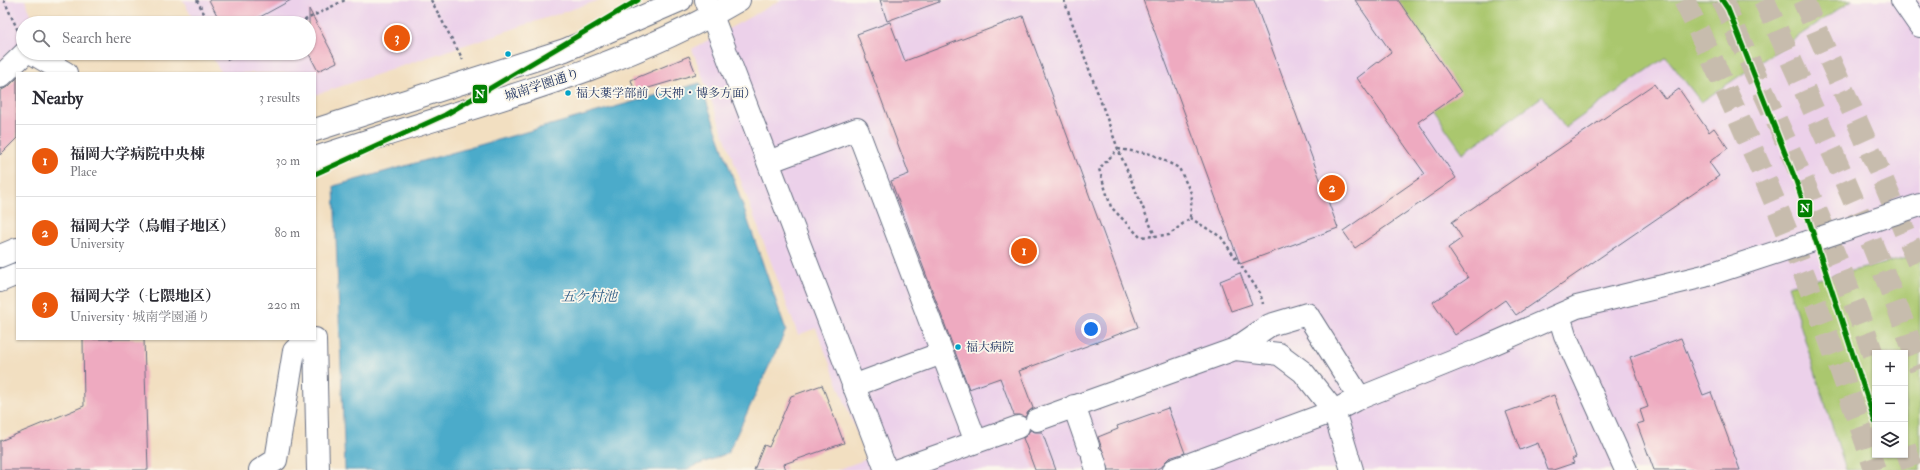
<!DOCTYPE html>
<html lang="en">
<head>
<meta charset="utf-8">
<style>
  :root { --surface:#fff; --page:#f2f2f3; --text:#2b2b33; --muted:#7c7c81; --line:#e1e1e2; --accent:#ea580c }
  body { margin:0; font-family:"IM FELL Double Pica","Noto Serif JP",serif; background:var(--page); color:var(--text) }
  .controls { position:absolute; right:12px; bottom:12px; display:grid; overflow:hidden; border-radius:0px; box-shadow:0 1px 3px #0004 }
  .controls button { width:36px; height:36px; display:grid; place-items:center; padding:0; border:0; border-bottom:1px solid var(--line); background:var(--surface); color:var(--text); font:20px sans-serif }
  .you { position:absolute; left:1091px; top:329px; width:14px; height:14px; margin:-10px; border:3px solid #fff; border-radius:50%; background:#1a73e8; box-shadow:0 0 0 6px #1a73e833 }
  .badge { display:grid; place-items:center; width:26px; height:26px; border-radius:50%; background:var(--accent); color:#fff; font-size:13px; font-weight:700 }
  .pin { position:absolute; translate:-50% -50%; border:2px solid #fff; box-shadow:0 1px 4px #0006 }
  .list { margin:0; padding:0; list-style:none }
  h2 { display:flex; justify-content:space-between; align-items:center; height:52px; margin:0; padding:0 16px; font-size:17px }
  h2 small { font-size:13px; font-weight:400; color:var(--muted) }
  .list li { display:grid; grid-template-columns:26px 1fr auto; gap:12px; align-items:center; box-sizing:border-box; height:72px; padding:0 16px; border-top:1px solid var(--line) }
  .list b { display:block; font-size:15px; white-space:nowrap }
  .list p { margin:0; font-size:13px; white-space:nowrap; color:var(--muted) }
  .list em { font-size:13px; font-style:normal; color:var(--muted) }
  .icon { flex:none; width:22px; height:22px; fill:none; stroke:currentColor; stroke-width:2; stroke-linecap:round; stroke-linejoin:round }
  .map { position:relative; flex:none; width:1920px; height:470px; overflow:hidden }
  .search { position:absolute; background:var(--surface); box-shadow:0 1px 3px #0004; left:16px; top:16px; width:300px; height:44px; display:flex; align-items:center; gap:10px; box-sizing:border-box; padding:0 14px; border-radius:22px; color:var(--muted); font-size:15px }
  .panel { position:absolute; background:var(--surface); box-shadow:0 1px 3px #0004; left:16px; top:72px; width:300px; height:268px; border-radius:0px }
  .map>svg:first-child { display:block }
  .built { fill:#ecd1ea; fill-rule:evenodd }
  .green { fill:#aac76e; stroke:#627b66; fill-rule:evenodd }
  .water { fill:#4babca; stroke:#336d94 }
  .building { fill:#eeaac0 }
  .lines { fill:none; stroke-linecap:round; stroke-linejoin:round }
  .highway-tunnel { stroke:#c7bcad; stroke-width:22; stroke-dasharray:22 11; stroke-linecap:butt }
  .minor-casing { stroke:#666d81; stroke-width:24 }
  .path { stroke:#666d81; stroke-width:2.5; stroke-dasharray:3 3; stroke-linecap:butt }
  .minor { stroke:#fff; stroke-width:22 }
  .metro-1-casing { stroke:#fbf7ec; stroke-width:8 }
  .metro-1 { stroke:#008000; stroke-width:5 }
  .bus-dot { fill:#01a3c8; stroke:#fbf7ec; stroke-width:1.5 }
  .labels { text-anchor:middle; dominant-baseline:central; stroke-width:3.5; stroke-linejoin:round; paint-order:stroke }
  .bus-label { font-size:12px; fill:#1b2f5e; stroke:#fbf7ec; text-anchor:start }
  .street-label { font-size:13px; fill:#1b2f5e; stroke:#fbf7ec }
  .water-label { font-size:14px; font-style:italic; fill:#2c5a84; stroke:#fbf7ec }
  .line-badge { stroke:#fbf7ec; stroke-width:1.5 }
  .badge-label { font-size:11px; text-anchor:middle; font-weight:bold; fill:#fff }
</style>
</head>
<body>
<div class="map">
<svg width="1920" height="470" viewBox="0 0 1920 470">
  <rect width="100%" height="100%" fill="#fbf7ec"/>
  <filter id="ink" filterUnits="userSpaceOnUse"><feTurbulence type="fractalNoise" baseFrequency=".025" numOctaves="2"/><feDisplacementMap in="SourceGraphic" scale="8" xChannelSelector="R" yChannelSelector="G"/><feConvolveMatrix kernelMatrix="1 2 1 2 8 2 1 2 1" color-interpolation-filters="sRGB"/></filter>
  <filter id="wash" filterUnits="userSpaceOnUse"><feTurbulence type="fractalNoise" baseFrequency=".012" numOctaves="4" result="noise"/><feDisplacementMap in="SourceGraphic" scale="16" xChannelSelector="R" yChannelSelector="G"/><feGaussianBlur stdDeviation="0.9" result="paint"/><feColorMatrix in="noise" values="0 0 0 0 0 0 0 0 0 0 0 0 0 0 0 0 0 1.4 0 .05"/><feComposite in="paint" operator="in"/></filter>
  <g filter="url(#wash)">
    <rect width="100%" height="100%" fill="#f2dfc1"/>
    <path class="built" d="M0 0H25L35 23H23V40L0 61Z
      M183 0H600L315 95V73H221L210 53H309V23H195Z
      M781 0H1920V470H836L867 459 816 328 798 335 692 49ZM1875 353H1905V455H1875Z"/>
    <path class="green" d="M1356 0H1852L1701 102 1666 57 1565 128 1543 96 1463 153Z
      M1920 255V470H1846L1788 286ZM1875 353H1905V455H1875Z"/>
    <path class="water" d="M700 83 786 330 728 453 685 470H345L334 186Z"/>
    <g id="blocks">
      <path class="building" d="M209 0H291L249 23H221Z
        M880 0H939V2L887 21Z
        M1143 0H1254L1338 228 1240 264Z
        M1355 0H1398L1461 92 1418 122 1456 178 1355 248 1343 231 1425 174 1357 78 1391 52Z
        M309 9 337 62 318 71 309 54Z
        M1023 16 1138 327 1019 371 1033 408 1028 412 1025 417 1020 415H1014L1000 378 969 389 891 181 909 174 857 34 890 22 905 61Z
        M689 56 696 74 635 92 631 80Z
        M17 78V138L0 155V91L9 86Z
        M1654 84 1665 99 1679 89 1709 132 1714 128 1728 148 1709 162 1719 176 1516 315 1505 300 1455 335 1433 302 1468 278 1448 248 1462 238 1452 222Z
        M1240 273 1252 304 1231 311 1220 281Z
        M1681 338 1703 395 1711 392 1740 470H1654L1637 424 1644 422 1640 410 1648 407 1630 357Z
        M83 339H144L148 470H0V441L84 406Z
        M822 385 844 443 784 464 786 470H754L764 445 769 447 791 396Z
        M1554 395 1576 457 1572 459 1574 463 1553 470H1548L1538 443 1520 450 1506 412Z
        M1168 408 1185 453 1169 458 1165 462 1162 467 1153 470H1109L1098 437 1118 429 1117 426Z
        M1030 430 1035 432H1042L1056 470H1035L1023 438 1027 435Z"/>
    </g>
  </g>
  <g filter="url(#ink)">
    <use href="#blocks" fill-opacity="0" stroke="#666d81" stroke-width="1"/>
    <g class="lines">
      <path class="highway-tunnel" d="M1684 0C1757 152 1822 309 1875 470
        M1722 0C1775 119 1832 237 1875 360
        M1764 0C1818 122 1876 242 1920 369
        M1803 0 1877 166 1920 268
        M1905 446 1913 470"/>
      <g class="minor-casing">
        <path id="minor" d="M706 0 886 470
          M1902 0 1920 26
          M32 53 66 73
          M0 77 25 53
          M315 130 565 50 681 0
          M315 158C457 109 608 77 739 0
          M768 162 857 129 976 442
          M0 256 17 249
          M0 281 17 274
          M1559 315 1565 335 1626 470
          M315 339 318 470
          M1235 349 1270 325 1307 314 1360 398
          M853 386 942 353
          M1074 406 1088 446
          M1037 420 1235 349 1279 354 1303 372 1334 411 1355 400 1486 347 1577 307 1704 276 1920 205
          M1093 457 1097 470
          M260 470 276 460 294 351 307 339
          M898 470 1018 427
          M1174 470 1334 411 1352 470"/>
      </g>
      <path class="path" d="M4 0 19 33
        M197 0 209 23
        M431 0 463 60
        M1064 0 1118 149 1155 236
        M299 23 345 0
        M225 53 228 59 240 53
        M1118 149 1151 154 1179 168 1192 195 1190 218 1169 235 1140 237 1111 207 1099 169Z
        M1190 218 1221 237 1260 293 1263 304"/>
      <use href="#minor" class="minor"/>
      <g class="metro-1-casing">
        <path id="metro-1" d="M1722 0 1728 9 1796 181 1875 422
          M315 174 445 115 638 0"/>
      </g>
      <use href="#metro-1" class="metro-1"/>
    </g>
  </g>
  <g class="bus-dot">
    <circle cx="508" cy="54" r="3.5"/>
    <circle cx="568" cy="93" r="3.5"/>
    <circle cx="958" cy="347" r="3.5"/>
  </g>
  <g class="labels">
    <g class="bus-label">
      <text x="576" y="93">福大薬学部前（天神・博多方面）</text>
      <text x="966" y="347">福大病院</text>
    </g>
    <g class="street-label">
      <text transform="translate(542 85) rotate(-18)">城南学園通り</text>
    </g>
    <g class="water-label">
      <text x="589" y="296">五ケ村池</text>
    </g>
  </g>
  <g class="line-badge">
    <rect x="472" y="84" width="16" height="20" rx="4" fill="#008000"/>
    <rect x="1797" y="199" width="16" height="19" rx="4" fill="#008000"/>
  </g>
  <g class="badge-label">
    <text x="480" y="98">N</text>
    <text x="1805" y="212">N</text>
  </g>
</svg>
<div class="controls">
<button>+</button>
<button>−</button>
<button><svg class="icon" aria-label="layers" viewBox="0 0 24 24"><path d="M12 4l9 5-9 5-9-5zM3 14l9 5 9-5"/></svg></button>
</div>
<div class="you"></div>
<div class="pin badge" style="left:1024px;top:251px">1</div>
<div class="pin badge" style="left:1332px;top:188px">2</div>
<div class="pin badge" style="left:397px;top:38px">3</div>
<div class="search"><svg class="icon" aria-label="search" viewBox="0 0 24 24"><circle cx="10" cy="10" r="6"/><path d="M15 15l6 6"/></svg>Search here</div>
<section class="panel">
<h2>Nearby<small>3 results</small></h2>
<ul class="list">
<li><span class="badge">1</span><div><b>福岡大学病院中央棟</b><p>Place</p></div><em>30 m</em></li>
<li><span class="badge">2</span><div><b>福岡大学（烏帽子地区）</b><p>University</p></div><em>80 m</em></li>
<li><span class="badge">3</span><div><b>福岡大学（七隈地区）</b><p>University · 城南学園通り</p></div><em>220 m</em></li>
</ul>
</section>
</div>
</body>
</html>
